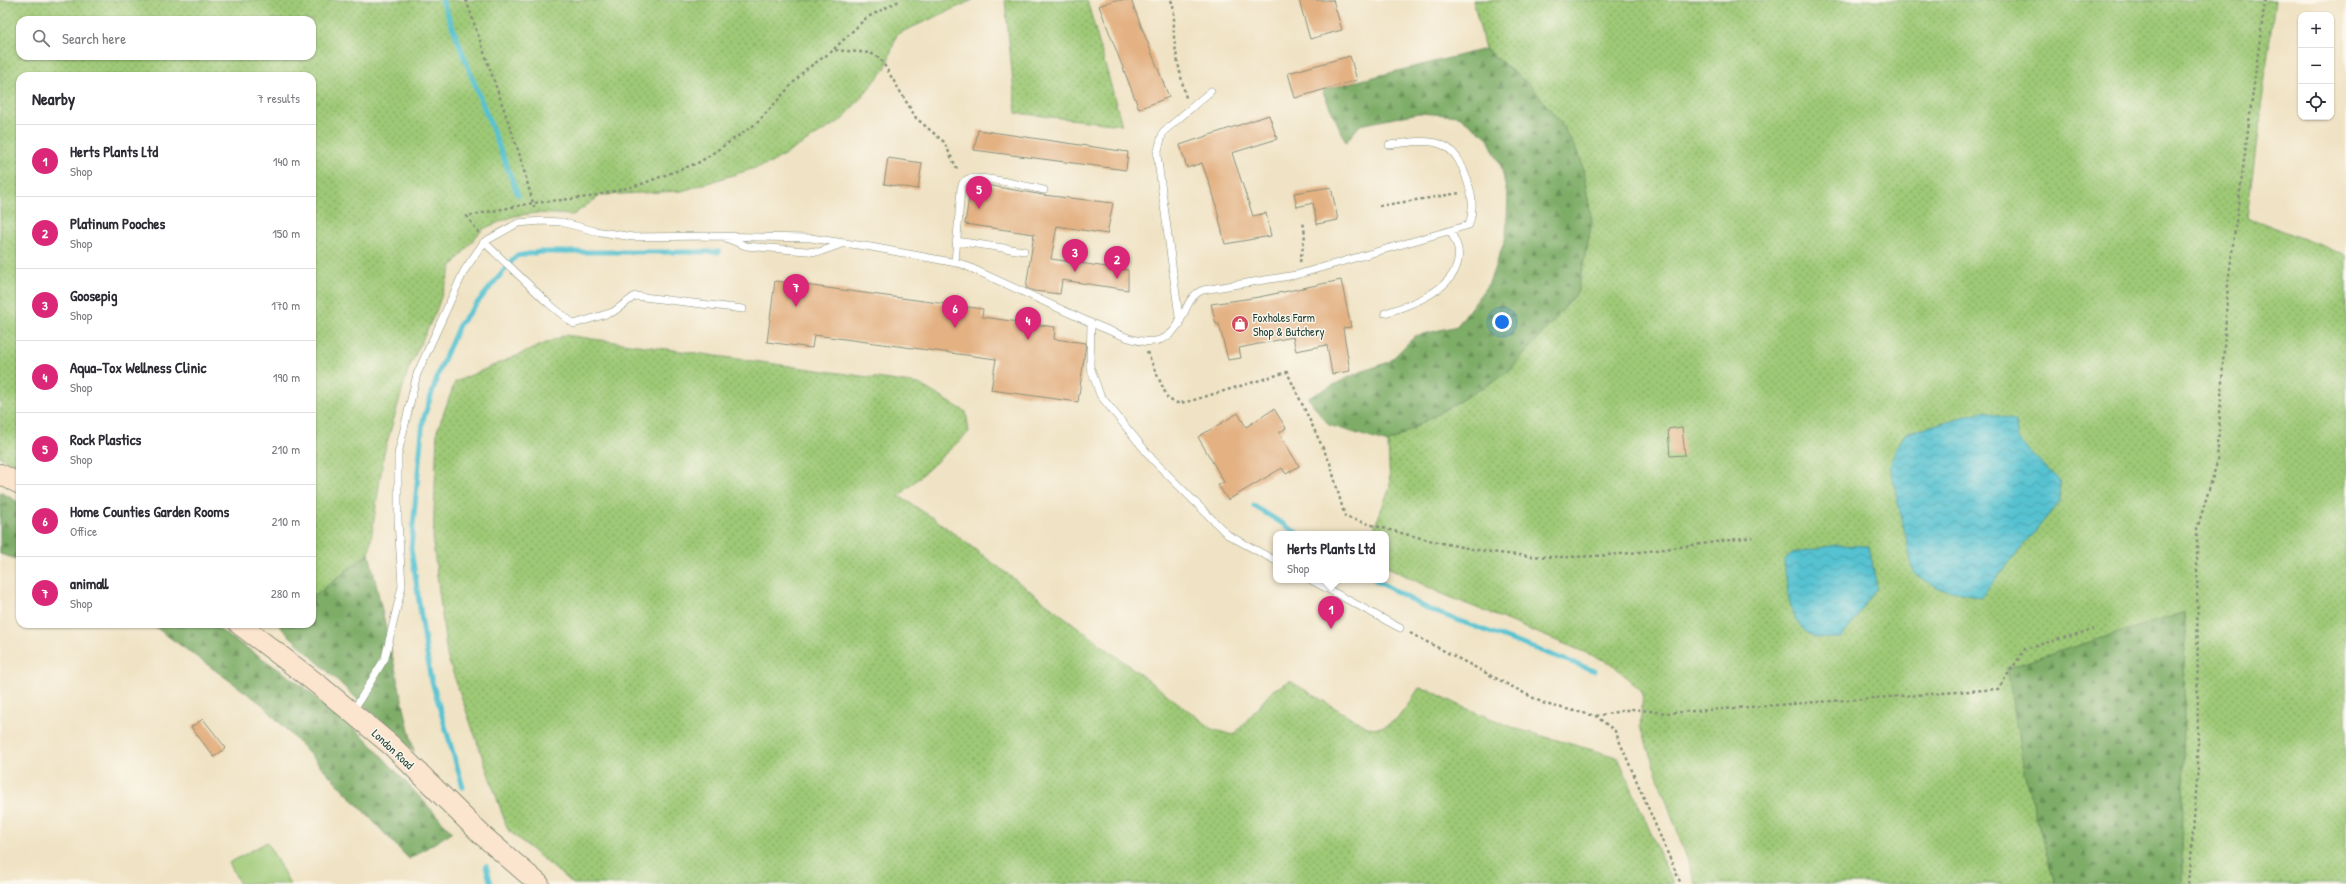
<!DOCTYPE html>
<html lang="en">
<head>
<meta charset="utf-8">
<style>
  :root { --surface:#fff; --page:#f2f2f3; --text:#2b2b33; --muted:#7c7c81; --line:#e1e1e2; --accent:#db2777 }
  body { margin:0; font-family:"Patrick Hand",sans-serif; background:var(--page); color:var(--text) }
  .controls { position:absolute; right:12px; top:12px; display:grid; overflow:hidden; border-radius:8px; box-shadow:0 1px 3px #0004 }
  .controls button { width:36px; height:36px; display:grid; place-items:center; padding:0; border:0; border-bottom:1px solid var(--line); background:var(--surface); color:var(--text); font:20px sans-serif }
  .you { position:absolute; left:1502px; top:322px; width:14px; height:14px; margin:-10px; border:3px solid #fff; border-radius:50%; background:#1a73e8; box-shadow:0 0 0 6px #1a73e833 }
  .badge { display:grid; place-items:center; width:26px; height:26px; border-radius:50%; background:var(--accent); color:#fff; font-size:13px; font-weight:700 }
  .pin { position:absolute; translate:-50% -33px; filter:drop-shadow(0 1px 2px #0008) }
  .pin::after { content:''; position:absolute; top:21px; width:14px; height:12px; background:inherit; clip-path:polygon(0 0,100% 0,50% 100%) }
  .popup { position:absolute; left:1273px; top:531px; width:116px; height:52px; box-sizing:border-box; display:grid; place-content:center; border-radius:8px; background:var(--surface); filter:drop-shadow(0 1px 3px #0005); font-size:13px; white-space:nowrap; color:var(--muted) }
  .popup b { font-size:15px; color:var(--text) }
  .popup::after { content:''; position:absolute; left:50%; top:100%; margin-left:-8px; border:8px solid transparent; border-top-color:var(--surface) }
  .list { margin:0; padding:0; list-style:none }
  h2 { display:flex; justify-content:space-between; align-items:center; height:52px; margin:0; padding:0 16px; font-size:17px }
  h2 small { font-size:13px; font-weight:400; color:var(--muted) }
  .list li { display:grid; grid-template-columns:26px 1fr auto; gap:12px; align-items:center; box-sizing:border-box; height:72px; padding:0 16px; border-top:1px solid var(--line) }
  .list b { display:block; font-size:15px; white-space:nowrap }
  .list p { margin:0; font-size:13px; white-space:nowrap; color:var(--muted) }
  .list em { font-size:13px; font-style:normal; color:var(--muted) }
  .icon { flex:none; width:22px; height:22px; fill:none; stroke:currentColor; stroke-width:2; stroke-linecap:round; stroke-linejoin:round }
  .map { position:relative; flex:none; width:2346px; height:884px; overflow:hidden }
  .search { position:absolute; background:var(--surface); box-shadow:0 1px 3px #0004; left:16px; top:16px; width:300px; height:44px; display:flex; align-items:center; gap:10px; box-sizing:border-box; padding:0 14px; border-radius:12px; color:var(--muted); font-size:15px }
  .panel { position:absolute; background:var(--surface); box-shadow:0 1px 3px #0004; left:16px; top:72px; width:300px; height:556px; border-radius:12px }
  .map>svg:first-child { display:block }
  .grass { fill:url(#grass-dots); stroke:#5e8355; fill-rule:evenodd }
  .forest { fill:url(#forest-firs); stroke:#4e754e }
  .pitch { fill:#9ec976; stroke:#5e8355 }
  .water { fill:url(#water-waves); stroke:#3a8082 }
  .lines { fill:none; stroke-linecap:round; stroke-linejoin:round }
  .stream { stroke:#56c2d1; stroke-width:5 }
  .building { fill:#e3b182 }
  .service-casing { stroke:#88907c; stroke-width:8 }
  .secondary-casing { stroke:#88907c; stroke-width:22 }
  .path { stroke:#88907c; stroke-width:2.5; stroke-dasharray:3 3; stroke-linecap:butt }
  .service { stroke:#fff; stroke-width:7 }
  .secondary { stroke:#fce5cf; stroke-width:20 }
  .labels { text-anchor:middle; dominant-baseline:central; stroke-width:3; stroke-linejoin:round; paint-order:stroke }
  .poi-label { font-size:12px; fill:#1f3d34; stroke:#fbf7ec; text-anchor:start }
  .street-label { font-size:12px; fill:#1f3d34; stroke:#fbf7ec }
</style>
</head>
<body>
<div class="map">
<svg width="2346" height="884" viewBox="0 0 2346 884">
  <defs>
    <pattern id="grass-dots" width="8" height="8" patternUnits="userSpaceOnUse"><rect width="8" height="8" fill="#9ec976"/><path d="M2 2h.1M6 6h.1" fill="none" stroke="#80a462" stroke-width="1.8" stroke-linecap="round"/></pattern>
    <pattern id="forest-firs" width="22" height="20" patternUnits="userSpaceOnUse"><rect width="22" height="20" fill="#7ead67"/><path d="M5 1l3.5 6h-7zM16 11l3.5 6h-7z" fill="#678e56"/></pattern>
    <pattern id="water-waves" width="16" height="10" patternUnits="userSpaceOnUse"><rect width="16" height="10" fill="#56c2d1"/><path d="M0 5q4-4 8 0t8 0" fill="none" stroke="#479faa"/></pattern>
  </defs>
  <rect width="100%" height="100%" fill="#fbf7ec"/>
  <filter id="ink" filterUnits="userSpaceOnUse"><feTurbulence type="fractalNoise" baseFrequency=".025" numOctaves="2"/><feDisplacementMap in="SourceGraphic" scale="8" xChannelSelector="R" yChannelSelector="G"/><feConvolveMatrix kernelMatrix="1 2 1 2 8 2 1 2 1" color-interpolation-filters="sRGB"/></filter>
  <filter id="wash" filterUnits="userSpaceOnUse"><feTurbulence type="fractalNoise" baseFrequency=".012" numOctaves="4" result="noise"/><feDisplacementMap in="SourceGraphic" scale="16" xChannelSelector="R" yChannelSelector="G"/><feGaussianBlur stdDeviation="0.9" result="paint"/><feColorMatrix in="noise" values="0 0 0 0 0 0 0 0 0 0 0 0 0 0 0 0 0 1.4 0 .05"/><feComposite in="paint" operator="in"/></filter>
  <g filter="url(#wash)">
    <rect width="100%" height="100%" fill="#f0e3c5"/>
    <path class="grass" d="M0 0H973L897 34 885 69 843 119 771 163 682 191 601 195 573 215 536 213 514 216 485 228 479 233 452 266 436 311 408 370 384 453 369 553 312 598V76H20V467L0 457ZM20 20H312V56H20Z
      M1005 0H1087L1122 125 1016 113Z
      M1473 0H2275L2247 217 2346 255V884H2182L2185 612 2024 772 2055 884H1696L1640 727 1643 693 1611 663 1440 593 1386 566V534H1372L1390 487 1388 443 1509 372 1577 293 1592 222 1581 159 1560 122 1531 86 1485 49Z
      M565 335 919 384 966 412 969 432 899 496 936 520 1214 730 1234 735 1273 690 1290 681 1367 727C1395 732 1405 708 1419 688L1429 690 1463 707 1517 729 1618 757 1673 884H573L508 830 447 656 433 543 437 431 455 382Z"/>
    <path class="forest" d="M1485 49 1531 86 1560 122 1581 159 1592 222 1577 293 1509 372 1388 443 1329 425 1308 398 1355 374 1389 362 1415 336 1457 326 1489 283 1506 237 1508 198 1501 166 1487 137 1459 116 1419 113 1360 125 1346 142 1322 90Z
      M0 492 20 503V560L0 554Z
      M369 553 414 752 278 625 312 624V598Z
      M2185 612 2182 884H2055L2024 772 2007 668Z
      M151 624H211L293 679 365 738 452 832 409 859 262 704Z"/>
    <path class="pitch" d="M267 842 290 884H240L229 863Z"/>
    <path class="water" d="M1983 411 2016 421 2017 439 2061 482 2060 501 1981 597 1941 589 1914 574 1890 466 1896 448 1906 433Z
      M1836 545 1869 546 1877 587 1842 638C1834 638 1827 639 1820 638 1787 631 1788 588 1784 562L1792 553Z"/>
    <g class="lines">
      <path class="stream" d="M442 0 518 195
        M1254 506 1299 534
        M1375 580 1430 610 1595 671
        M463 787 430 675 411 548 423 420 440 369 459 325 516 256 540 252H719
        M486 866 491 884"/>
    </g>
    <g id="blocks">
      <path class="building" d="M1115 0H1131L1169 97 1139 109 1099 6Z
        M1299 0H1333L1342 30 1310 39Z
        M1350 56 1357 80 1295 98 1288 73Z
        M1269 115 1277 139 1232 153 1253 216 1266 213 1271 236 1225 244 1214 197 1202 163 1187 168 1180 145Z
        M978 130 1128 152 1126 170 974 150Z
        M888 158 922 163 918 189 884 184Z
        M975 183 1043 195 1113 203 1107 234 1057 226 1051 259 1128 270V290L1062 280 1060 294 1034 291 1026 288 1034 234 965 224 971 184Z
        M1331 187 1338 220 1317 224 1313 203 1297 207 1294 193Z
        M1341 280 1351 327 1343 328 1350 371 1332 374 1327 345 1296 351 1293 337 1239 348 1241 358 1228 360 1219 324H1216L1211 304 1259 297Z
        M775 281 983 309 982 317 1055 327 1054 339 1086 343 1078 402 991 390 996 359 814 335 812 348 767 342Z
        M1274 409 1286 428 1279 433 1299 466 1286 474 1282 468 1228 500 1218 485 1224 482 1198 437 1238 413 1246 427Z
        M1682 427 1685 455 1670 456 1668 429Z
        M203 719 226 748 214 757 191 727Z"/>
    </g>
  </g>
  <g filter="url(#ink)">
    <use href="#blocks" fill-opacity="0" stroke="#88907c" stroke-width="1"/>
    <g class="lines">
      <g class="service-casing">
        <path id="service" d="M726 238 746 246 819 252 842 244
          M956 241 1024 251
          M484 242 549 304 574 324 613 312 635 296 743 309
          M955 263 961 188C962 184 963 181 968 179 979 174 1029 187 1044 190
          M1385 313C1412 305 1464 287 1458 249 1457 243 1453 237 1451 232
          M1091 323C1125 336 1164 361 1183 315 1188 304 1192 294 1203 290L1296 275 1469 225C1474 210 1473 197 1468 183 1454 135 1432 139 1389 145
          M1180 324 1157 154 1163 132 1211 91
          M1311 580 1400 628
          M353 711 385 658 402 586 398 520V454L417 374 464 271 484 242 518 223 541 221 561 222 595 231 633 237 711 236 811 238 871 247 962 264 1091 323 1090 366 1100 395 1153 460 1228 535 1276 561"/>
      </g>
      <g class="secondary-casing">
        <path id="secondary" d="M0 474 20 484
          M239 624 320 686 392 746 482 835 539 884"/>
      </g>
      <path class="path" d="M466 0 519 153 535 210
        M1171 0C1176 13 1173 23 1174 37 1176 57 1181 77 1186 98
        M834 49 866 18 901 0
        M1379 206 1460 193
        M479 233 467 216 533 203 589 197 639 185 700 162 757 123 805 70 834 50 870 53 880 58 916 118 944 142 958 171
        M1300 262 1305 235 1303 221
        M1147 352 1168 399 1177 403 1187 402 1287 372 1330 463 1345 517C1415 538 1486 557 1559 557 1624 557 1689 545 1753 537
        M1410 633 1545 704 1596 716 1615 731 1681 884
        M1596 716 1632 709 1667 713 1998 689 2025 649 2094 629
        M2189 884 2198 767 2197 529 2217 463 2228 283 2265 0"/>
      <use href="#service" class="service"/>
      <use href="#secondary" class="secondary"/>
    </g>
  </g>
  <defs>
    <g id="shop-disc" transform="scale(0.9)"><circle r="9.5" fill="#d1495b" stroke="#fbf7ec"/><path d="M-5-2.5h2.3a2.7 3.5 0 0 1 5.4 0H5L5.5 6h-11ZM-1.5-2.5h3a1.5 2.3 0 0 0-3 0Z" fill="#fff"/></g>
  </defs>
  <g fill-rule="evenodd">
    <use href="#shop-disc" x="1240" y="324"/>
  </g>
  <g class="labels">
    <g class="poi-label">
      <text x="1253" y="317">Foxholes Farm<tspan x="1253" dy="14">Shop &amp; Butchery</tspan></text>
    </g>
    <g class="street-label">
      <text transform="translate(393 749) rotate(43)">London Road</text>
    </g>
  </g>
</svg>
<div class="controls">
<button>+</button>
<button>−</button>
<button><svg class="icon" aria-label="locate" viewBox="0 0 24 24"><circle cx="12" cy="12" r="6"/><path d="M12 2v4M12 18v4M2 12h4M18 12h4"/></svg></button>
</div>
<div class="you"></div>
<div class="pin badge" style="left:1331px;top:629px">1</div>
<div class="popup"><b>Herts Plants Ltd</b>Shop</div>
<div class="pin badge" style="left:1117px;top:279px">2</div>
<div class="pin badge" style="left:1075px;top:272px">3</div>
<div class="pin badge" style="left:1028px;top:340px">4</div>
<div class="pin badge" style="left:979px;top:209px">5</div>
<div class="pin badge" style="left:955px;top:328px">6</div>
<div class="pin badge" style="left:796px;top:307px">7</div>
<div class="search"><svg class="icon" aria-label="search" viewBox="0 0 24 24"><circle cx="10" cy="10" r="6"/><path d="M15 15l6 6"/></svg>Search here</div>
<section class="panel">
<h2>Nearby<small>7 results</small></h2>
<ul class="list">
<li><span class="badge">1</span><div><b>Herts Plants Ltd</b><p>Shop</p></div><em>140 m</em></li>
<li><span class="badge">2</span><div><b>Platinum Pooches</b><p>Shop</p></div><em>150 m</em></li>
<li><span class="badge">3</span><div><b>Goosepig</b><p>Shop</p></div><em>170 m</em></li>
<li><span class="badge">4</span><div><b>Aqua-Tox Wellness Clinic</b><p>Shop</p></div><em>190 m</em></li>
<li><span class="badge">5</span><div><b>Rock Plastics</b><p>Shop</p></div><em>210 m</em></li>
<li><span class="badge">6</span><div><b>Home Counties Garden Rooms</b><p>Office</p></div><em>210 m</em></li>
<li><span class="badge">7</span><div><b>animall</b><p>Shop</p></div><em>280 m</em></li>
</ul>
</section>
</div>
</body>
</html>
